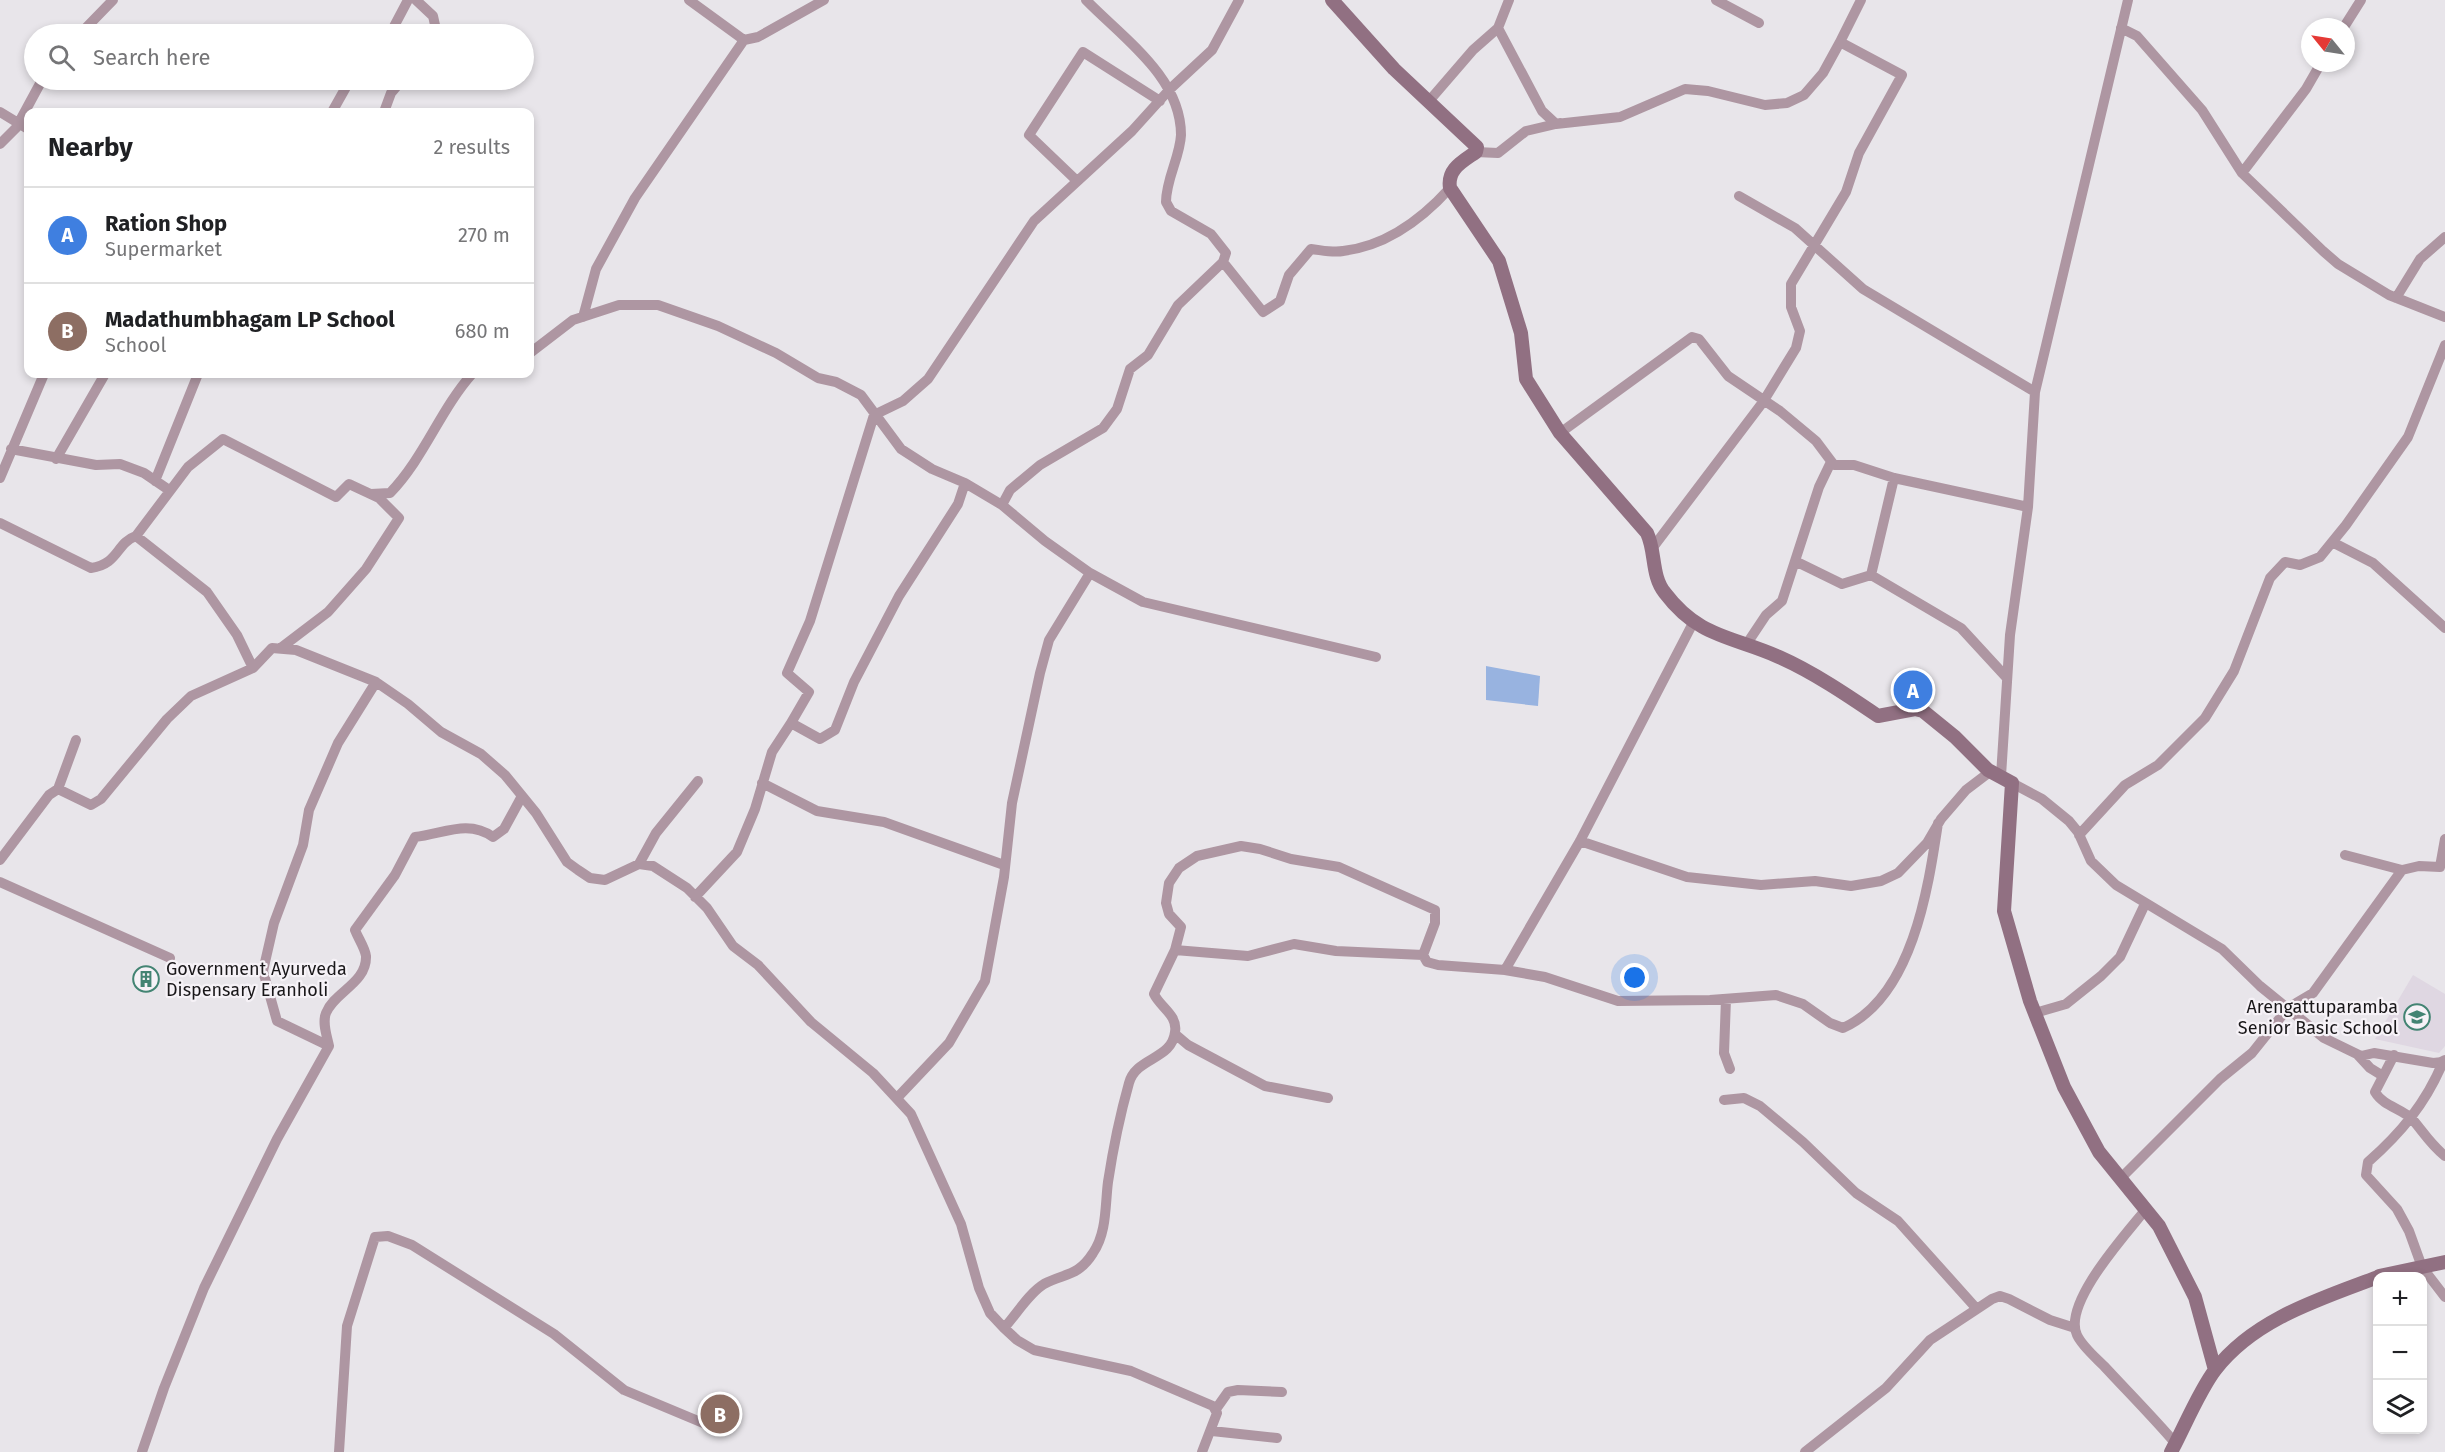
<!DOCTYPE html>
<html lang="en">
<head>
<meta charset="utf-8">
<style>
  :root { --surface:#fff; --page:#f2f2f2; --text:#202124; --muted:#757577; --line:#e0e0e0; --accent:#db2777 }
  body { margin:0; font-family:"Fira Sans",sans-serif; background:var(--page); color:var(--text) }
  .controls { position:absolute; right:18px; bottom:18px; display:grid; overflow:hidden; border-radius:12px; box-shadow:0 3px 9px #0003 }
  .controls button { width:54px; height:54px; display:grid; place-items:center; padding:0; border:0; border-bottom:2px solid var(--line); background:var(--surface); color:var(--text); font:30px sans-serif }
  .compass { position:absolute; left:2301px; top:18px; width:54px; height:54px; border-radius:50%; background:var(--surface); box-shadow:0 3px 9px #0003; rotate:300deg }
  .you { position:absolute; left:1635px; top:978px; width:21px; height:21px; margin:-15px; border:4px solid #fff; border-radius:50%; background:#1a73e8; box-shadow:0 0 0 9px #1a73e833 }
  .badge { display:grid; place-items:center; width:39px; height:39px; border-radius:50%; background:var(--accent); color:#fff; font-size:20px; font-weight:700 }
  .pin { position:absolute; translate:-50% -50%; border:3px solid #fff; box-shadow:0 2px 6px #0006 }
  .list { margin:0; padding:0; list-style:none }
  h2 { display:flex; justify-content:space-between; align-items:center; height:78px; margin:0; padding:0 24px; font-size:26px }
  h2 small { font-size:20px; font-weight:400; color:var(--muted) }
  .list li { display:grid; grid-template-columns:39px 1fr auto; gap:18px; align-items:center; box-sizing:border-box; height:96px; padding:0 24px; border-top:2px solid var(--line) }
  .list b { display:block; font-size:22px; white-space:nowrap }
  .list p { margin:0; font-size:20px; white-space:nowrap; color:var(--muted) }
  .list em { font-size:20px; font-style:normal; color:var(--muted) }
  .icon { flex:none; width:33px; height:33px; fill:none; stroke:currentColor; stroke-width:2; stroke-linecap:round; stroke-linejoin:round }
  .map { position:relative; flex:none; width:2445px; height:1452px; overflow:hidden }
  .search { position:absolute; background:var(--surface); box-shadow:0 3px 9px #0003; left:24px; top:24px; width:510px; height:66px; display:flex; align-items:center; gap:15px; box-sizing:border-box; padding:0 21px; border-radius:33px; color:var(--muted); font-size:22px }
  .panel { position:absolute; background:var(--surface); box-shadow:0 3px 9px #0003; left:24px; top:108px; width:510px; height:270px; border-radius:12px }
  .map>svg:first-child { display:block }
  .built { fill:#dfd7e2 }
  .water { fill:#98b3e0 }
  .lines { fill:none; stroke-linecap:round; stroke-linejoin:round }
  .minor { stroke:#ae96a2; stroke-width:10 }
  .tertiary { stroke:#ae96a2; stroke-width:12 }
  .secondary { stroke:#917082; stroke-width:14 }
  .labels { text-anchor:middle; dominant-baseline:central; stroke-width:4.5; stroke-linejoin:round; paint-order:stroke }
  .poi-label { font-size:18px; fill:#191719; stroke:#f6f2f7; text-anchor:start }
</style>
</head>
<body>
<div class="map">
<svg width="2445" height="1452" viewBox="0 0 2445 1452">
  <rect width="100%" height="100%" fill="#e8e5ea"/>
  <path class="built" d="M2413 975 2445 994V1046L2439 1053 2375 1039Z"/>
  <path class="water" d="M1486 666 1540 676 1538 706 1486 700Z"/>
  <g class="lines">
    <path class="minor" d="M416 0 433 16 435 25 428 34
      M689 0 744 40
      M1716 0 1759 23
      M2344 27 2361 0
      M1498 28 1542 111 1556 124 1620 117 1685 89 1708 91 1765 105 1787 103 1804 95 1823 73 1840 42
      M2121 28 2137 36 2202 110 2242 173 2323 251 2338 264 2389 295 2445 317
      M80 34 113 0
      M390 34 408 0
      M1429 101 1473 50 1498 28 1509 0
      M0 112 28 129
      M332 112 350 80
      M384 112 391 93 402 80
      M0 144 16 128 42 80
      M1476 152 1498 153 1526 131 1560 123
      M2242 173 2306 89 2321 63
      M1076 180 1029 135 1083 52 1160 101
      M1739 196 1795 228 1863 289 2035 392
      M1223 262 1263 312 1280 301 1289 275 1311 249C1321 250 1333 253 1343 251 1386 246 1422 219 1450 188
      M2396 298 2420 259 2445 237
      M583 317 596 269 635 198 744 40 758 37 824 0
      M530 353 573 320 619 305H658L718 326 776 353 818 378 836 382 861 395 901 449 932 469 965 483 1002 505 1045 541 1090 573 1143 602 1376 657
      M1560 433 1692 337 1699 339 1728 376 1780 411 1816 441 1834 465H1854L1894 478 2028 507
      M11 449 96 465 120 464 144 473 169 490
      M56 459 105 374
      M1831 462 1819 487 1795 561 1842 584 1871 575
      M0 478 44 374
      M1894 478 1871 575 1961 628 2007 678
      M155 481 198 374
      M965 483 958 504 899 596 854 682 835 730 820 739 791 723 809 692 787 673 810 621 874 415 903 401 928 379 1034 221 1132 131 1170 89 1212 50 1239 0
      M371 494 390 493C424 458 440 410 472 374
      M1002 505 1010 490 1040 465 1103 428 1117 409 1130 369 1148 355 1178 305 1223 262 1226 253 1211 234 1171 211 1166 202C1166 179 1180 157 1181 135 1181 77 1123 38 1086 0
      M0 523 91 568C119 564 116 543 136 536L207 592 237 635 253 668 272 648 296 650 376 682 408 704 441 732 481 754 505 775 536 813 567 862 578 870 590 878 605 880 639 864 653 866 687 888 707 908 733 946 758 965 811 1022 873 1073 911 1114 961 1224 979 1288 990 1313 1004 1328 1017 1340 1034 1350 1131 1371 1213 1406 1217 1413 1202 1452
      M136 536 188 467 223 439 336 497 349 484 379 498 399 518 366 569 328 612 282 647
      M2332 542 2373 563 2445 628
      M1654 546 1763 402 1796 348 1800 331 1791 307V284L1846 192 1859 153 1902 75 1840 42 1861 0
      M1746 645 1766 615 1782 601 1795 561
      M2001 776 2010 635 2028 507 2035 392 2128 0
      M762 783 817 811 884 822 1004 865
      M2012 783 2042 799 2069 821 2078 832 2091 861 2116 885 2222 949 2260 986 2324 1038 2361 1056 2374 1053 2433 1063 2443 1062C2426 1103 2401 1133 2368 1162L2366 1175 2397 1209 2409 1231 2422 1267 2445 1297
      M58 789 76 740
      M2079 835 2125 785 2158 765 2205 718 2234 671 2270 578 2285 562 2300 565 2320 557 2346 525 2408 437 2445 345
      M1580 841 1687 877 1761 885 1815 881 1851 886 1881 881 1898 873 1927 843 1941 819 1966 790 1991 771
      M0 860 49 795 58 789 91 805 101 799 167 719 191 696 253 668
      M639 864 656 833 698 781
      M2402 870 2419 866 2440 867 2445 839
      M0 882 170 958
      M695 897 737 852 755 809 772 752 791 723
      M1175 950 1248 956 1294 944 1336 951 1423 955
      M1505 970 1545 977 1618 1001 1710 1000 1776 995 1803 1004 1830 1023 1843 1028C1912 997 1928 890 1938 823
      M1726 999 1724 1053 1730 1069
      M2035 1013 2066 1004 2101 976 2120 957 2145 904
      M1175 1034 1188 1045 1265 1086 1328 1098
      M329 1046 277 1021 263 971 274 923 303 845 309 810 338 743 376 682
      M2358 1055 2370 1068 2383 1076
      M2394 1055 2375 1092C2384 1107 2402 1108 2413 1120 2424 1133 2431 1145 2445 1156
      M897 1098 949 1043 985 981 1004 877 1012 803 1040 673 1049 640 1090 573
      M1724 1100 1744 1098 1760 1106 1803 1142 1856 1193 1898 1221 1976 1308
      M2121 1178 2220 1079 2252 1053 2288 1008 2313 993 2402 870 2345 855
      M2146 1209C2128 1232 2062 1303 2077 1335 2082 1346 2095 1357 2104 1366 2128 1392 2153 1417 2176 1444
      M1004 1328C1016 1315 1029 1293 1044 1284 1064 1273 1078 1277 1093 1253 1107 1233 1105 1205 1108 1182 1113 1149 1120 1115 1129 1083 1136 1057 1172 1060 1175 1032 1178 1015 1160 1007 1154 994L1175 950 1181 927 1169 914 1166 903 1169 883 1179 868 1197 856 1241 846 1260 849 1291 859 1339 867 1435 910V923L1423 955 1427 962 1438 965 1505 970 1580 841 1693 623
      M1216 1409 1228 1392 1238 1390 1282 1392
      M1212 1431 1277 1438
      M142 1452 164 1388 204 1288 277 1139 329 1046C327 1036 322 1023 326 1013 334 992 367 983 366 956 365 948 358 938 355 930L395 875 415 837C443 834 468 819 493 837L504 829 522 796
      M339 1452 347 1326 375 1237 388 1236 412 1245 554 1334 624 1390 703 1423
      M1805 1452 1886 1388 1930 1340 1992 1299 2000 1296 2009 1299 2050 1320 2075 1328"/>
    <path class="tertiary" d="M2443 1062 2445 1061"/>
    <path class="secondary" d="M1332 0 1394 69 1477 147 1476 152C1462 162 1447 169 1450 188L1499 261 1521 333 1526 379 1560 433 1647 533C1656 552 1651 576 1665 593 1699 638 1732 636 1779 657 1813 672 1847 695 1878 716L1915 709 1923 711 1955 737 1988 770 2012 783 2004 911 2030 1001 2064 1087 2099 1152 2159 1226 2195 1297 2215 1370
      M2379 1276 2445 1262
      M2171 1452C2184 1428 2199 1391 2215 1370 2254 1319 2320 1299 2378 1277"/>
  </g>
  <defs>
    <g id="building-ring" transform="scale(1.35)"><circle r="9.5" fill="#f6f2f7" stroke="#438473" stroke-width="1.5"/><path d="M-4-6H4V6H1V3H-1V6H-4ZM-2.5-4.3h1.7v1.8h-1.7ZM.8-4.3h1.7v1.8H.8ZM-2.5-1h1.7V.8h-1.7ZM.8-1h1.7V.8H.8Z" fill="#438473"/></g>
    <g id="school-ring" transform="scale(1.35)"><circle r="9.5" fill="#f6f2f7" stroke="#438473" stroke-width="1.5"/><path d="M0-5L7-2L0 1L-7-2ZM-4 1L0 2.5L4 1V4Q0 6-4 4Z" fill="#438473"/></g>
  </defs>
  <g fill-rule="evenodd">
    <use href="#building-ring" x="146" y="979"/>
    <use href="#school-ring" x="2417" y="1017"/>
  </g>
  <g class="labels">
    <g class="poi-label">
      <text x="166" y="969">Government Ayurveda<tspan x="166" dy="21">Dispensary Eranholi</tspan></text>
      <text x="2398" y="1007" text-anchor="end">Arengattuparamba<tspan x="2398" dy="21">Senior Basic School</tspan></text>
    </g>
  </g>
</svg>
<div class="controls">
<button>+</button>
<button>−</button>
<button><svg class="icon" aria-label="layers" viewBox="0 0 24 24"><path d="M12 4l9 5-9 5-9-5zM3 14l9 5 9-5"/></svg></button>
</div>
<svg class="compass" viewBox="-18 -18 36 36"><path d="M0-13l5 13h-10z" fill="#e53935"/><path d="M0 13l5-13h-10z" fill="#757577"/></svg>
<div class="you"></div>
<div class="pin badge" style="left:1913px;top:690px;background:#3f7fe0">A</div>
<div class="pin badge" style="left:720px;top:1414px;background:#8d6e63">B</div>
<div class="search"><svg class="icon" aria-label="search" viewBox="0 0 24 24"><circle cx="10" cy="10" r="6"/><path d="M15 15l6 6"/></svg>Search here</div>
<section class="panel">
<h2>Nearby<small>2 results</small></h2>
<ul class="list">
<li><span class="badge" style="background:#3f7fe0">A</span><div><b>Ration Shop</b><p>Supermarket</p></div><em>270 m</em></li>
<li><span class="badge" style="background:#8d6e63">B</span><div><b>Madathumbhagam LP School</b><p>School</p></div><em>680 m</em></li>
</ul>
</section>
</div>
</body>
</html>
